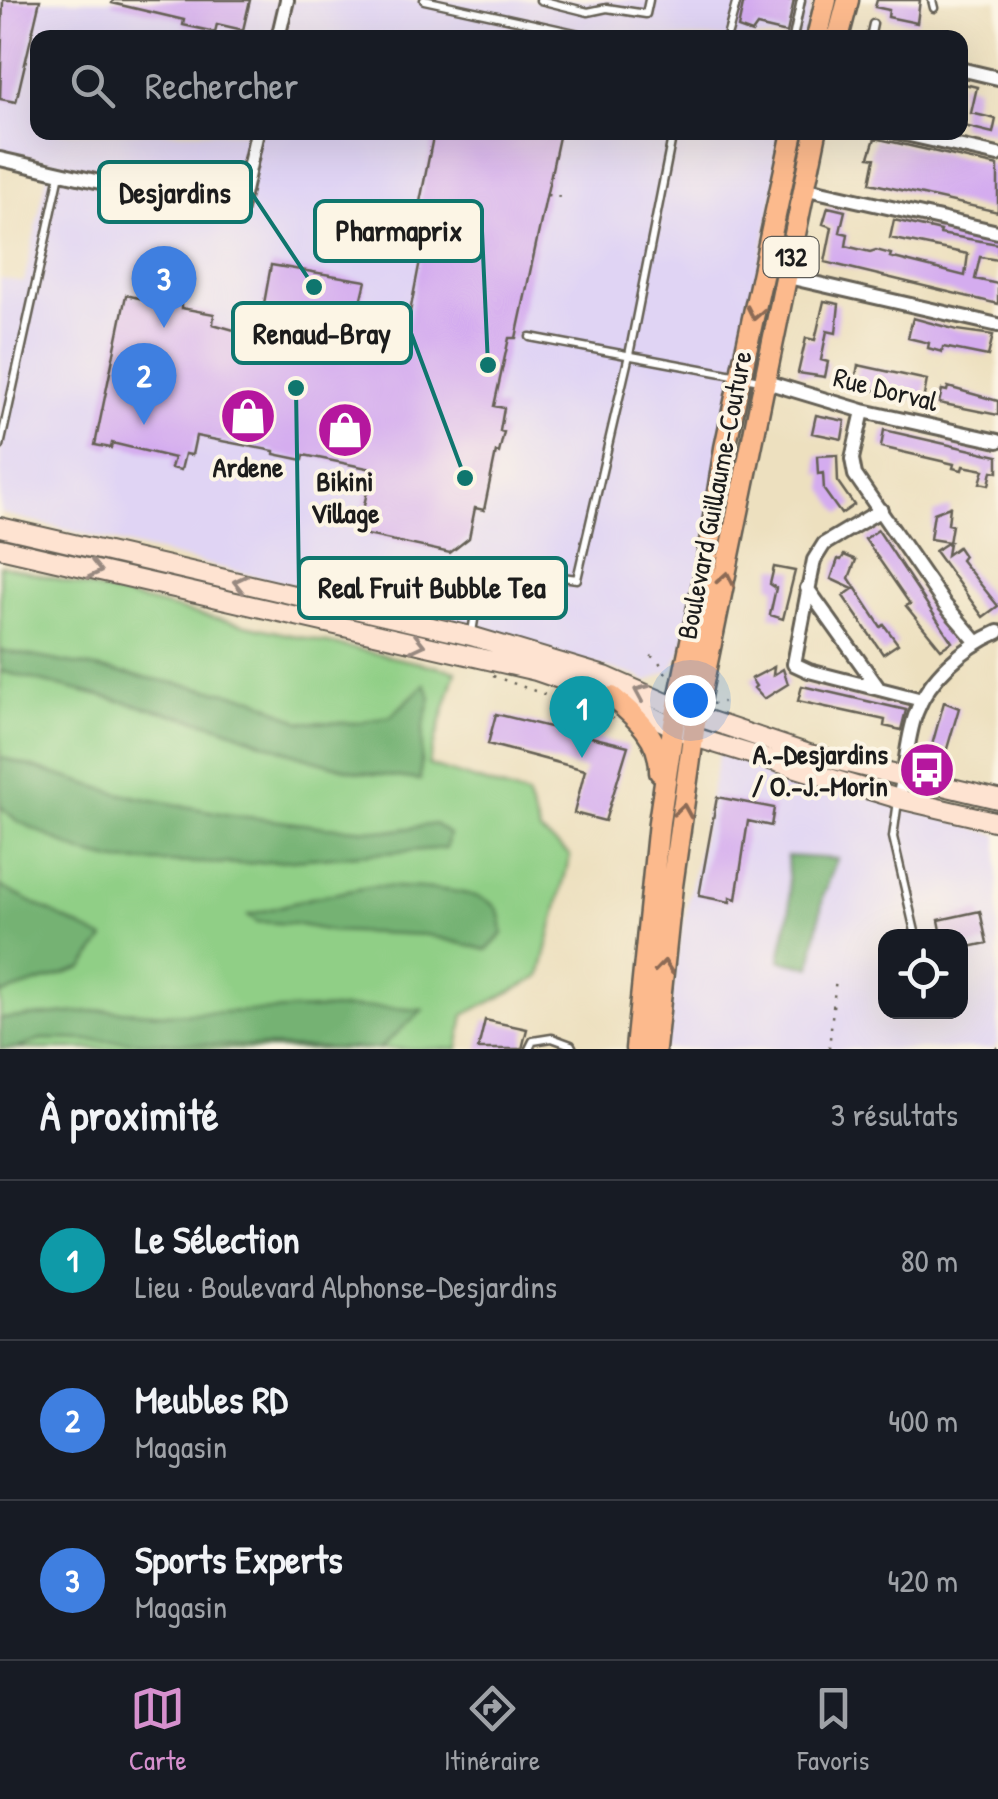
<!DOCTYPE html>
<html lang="fr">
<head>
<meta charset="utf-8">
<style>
  :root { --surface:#171b24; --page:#20242c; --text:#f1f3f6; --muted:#9ea1a6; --line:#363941; --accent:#d690ce }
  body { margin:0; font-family:"Patrick Hand",sans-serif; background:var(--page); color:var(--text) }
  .controls { position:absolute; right:30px; bottom:30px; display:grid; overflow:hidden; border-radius:20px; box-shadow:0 10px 40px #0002 }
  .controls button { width:90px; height:90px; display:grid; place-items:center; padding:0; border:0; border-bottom:2px solid var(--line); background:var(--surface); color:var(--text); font:50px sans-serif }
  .you { position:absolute; left:690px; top:700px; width:35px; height:35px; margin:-25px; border:8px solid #fff; border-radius:50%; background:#1a73e8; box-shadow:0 0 0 15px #1a73e833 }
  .badge { display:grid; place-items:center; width:65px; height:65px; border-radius:50%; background:var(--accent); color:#fff; font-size:32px; font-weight:700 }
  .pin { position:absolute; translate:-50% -82px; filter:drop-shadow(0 2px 5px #0008) }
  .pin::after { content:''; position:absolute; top:52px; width:35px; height:30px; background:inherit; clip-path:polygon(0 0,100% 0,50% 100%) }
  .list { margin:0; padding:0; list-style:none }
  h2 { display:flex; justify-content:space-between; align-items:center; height:130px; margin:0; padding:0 40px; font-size:42px }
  h2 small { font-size:32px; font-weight:400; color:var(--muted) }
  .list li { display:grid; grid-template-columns:65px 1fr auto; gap:30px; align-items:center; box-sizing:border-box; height:160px; padding:0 40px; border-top:2px solid var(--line) }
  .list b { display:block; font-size:38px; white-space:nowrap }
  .list p { margin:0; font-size:32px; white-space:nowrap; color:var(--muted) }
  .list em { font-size:32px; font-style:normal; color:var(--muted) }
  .icon { flex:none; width:55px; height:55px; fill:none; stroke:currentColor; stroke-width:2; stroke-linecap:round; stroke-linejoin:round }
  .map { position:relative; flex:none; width:998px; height:1049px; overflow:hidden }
  .search { position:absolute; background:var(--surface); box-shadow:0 10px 40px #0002; left:30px; right:30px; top:30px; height:110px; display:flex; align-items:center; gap:25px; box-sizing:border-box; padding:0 35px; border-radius:20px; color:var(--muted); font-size:38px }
  .sheet { height:610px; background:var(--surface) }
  nav { display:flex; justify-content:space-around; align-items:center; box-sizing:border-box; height:140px; border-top:2px solid var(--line); background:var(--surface); font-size:28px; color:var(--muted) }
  nav a { display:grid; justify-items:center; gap:5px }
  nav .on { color:var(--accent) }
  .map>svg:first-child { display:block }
  .built { fill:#e0d4f4; fill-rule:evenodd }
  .green { fill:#90cf86; stroke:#567651; stroke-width:2.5 }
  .forest { fill:#74b273; stroke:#486748; stroke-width:2.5 }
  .building { fill:#d4acef }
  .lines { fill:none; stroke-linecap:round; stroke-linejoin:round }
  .lane-casing { stroke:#656155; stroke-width:11 }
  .street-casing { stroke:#656155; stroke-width:18 }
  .secondary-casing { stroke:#656155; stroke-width:22 }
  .primary-casing { stroke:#656155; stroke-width:25 }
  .path { stroke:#656155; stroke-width:2.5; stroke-dasharray:2.5 8; stroke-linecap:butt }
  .lane { stroke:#fff; stroke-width:6 }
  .street { stroke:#fff; stroke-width:12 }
  .secondary { stroke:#fee3d1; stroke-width:18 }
  .primary { stroke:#fcba8d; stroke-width:20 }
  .oneway { stroke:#8c6b54 }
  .oneway2 { stroke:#988980 }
  .labels { text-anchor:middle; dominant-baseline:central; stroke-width:8; stroke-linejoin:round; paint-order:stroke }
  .shield { fill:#fcf5e5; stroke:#5f5d58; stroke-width:2.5 }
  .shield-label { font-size:25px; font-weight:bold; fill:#1c1c1c }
  .street-label { font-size:28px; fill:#1c1c1c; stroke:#fcf5e5 }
  .poi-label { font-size:28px; font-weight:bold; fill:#1c1c1c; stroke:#fcf5e5 }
  .leader { fill:none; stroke:#0f766e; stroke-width:4 }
  .callout-dot { fill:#0f766e; stroke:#fcf5e5; stroke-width:4 }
  .callout { fill:#fcf5e5; stroke:#0f766e; stroke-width:4 }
  .callout-label { font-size:30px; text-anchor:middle; font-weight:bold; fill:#1c1c1c }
</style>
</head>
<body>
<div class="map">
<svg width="998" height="1049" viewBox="0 0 998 1049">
  <rect width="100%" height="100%" fill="#fcf5e5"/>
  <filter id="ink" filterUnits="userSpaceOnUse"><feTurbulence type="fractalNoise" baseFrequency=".01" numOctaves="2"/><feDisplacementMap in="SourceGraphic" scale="20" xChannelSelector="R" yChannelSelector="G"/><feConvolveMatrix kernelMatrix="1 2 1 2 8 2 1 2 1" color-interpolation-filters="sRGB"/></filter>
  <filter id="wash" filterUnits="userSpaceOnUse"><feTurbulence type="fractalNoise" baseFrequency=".0048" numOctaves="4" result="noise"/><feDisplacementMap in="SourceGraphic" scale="40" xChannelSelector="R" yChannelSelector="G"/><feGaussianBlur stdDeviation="2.25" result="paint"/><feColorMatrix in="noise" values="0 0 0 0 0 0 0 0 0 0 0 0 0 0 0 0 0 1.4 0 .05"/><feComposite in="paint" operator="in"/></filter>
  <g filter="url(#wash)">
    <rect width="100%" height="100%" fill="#ede0bf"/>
    <path class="built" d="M0 0H812L805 38H38V132L786 133 684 645 672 669 647 682 637 676 459 626 0 513V278L24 282 50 162 0 150Z
      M719 753 998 835V1042L994 1049H664L679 945ZM886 936H960V1012H886Z"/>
    <path class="green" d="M0 565 213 618 456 671 428 765 527 796 540 832 570 855 540 977 464 1015 458 1049H0Z"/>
    <path class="forest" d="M0 650 254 698 301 722 356 723 391 716 425 684 431 698 423 728 420 780 357 772 297 755 216 725 0 671Z
      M0 757 117 793 225 814 326 827 389 831 435 824 449 834 446 848 242 864 118 861 83 853 16 820 0 806Z
      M787 856 837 859 823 897 811 967 780 960 790 908Z
      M0 886 104 939 83 968 0 995Z
      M374 886C401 888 484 886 498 910 502 916 502 927 503 934L487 950 427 935 330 931 295 924 257 922 248 915 311 898Z
      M376 1007 423 1010 379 1049C267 1049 154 1041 41 1039L17 1049H0V1019L106 1010 167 1014Z"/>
    <g id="blocks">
      <path class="building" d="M3 0H40L16 102 0 99Z
        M113 0H250L243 30 217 24 215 32 183 25 184 20 112 3Z
        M744 0H794L787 33 757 26 752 33 738 28Z
        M877 0H920L917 23 888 17 889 10 875 7Z
        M960 83 977 87 971 113 996 119 993 133 960 125Z
        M434 132H560L516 338H509L494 406 504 408 500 431 504 432 499 453 496 452 484 510 475 508 469 538 450 553 358 533 372 469 304 455 303 460 274 454V451L196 436 192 455 185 454 181 470 171 468 174 458 112 443 111 448 95 445 126 295 160 303 161 299 181 305V308L214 314 213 324 258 337 271 265 366 281 349 353 400 364 428 219 417 217Z
        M875 138 998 166V212L870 183 875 158 869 157Z
        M828 207 845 211 840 232 848 234 846 246 870 252 876 250 891 254 890 257 965 276 968 254 890 238 894 220 941 231 940 234 998 244V260L980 257 975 279 998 284V304L825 262 832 227 823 224Z
        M824 301 839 304 836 333 827 331 821 360 828 362 825 377 798 373 806 338 815 340Z
        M913 318 957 330 993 335 988 356 943 347 942 352 928 348 929 343 908 338Z
        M858 365 927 380 923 401 860 387 861 382 855 381Z
        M948 387 998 401V415L939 403 942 390 947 391Z
        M816 415 845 421 842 439 812 433Z
        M884 430 998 456V472L992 471 989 485 980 483 984 470 963 466 962 470 953 468 954 464 881 447Z
        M837 455 838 482 854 505 841 514 824 490 823 473 818 474 817 456Z
        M950 507 948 524 952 525 947 555 958 547 964 556 961 560 998 606 983 617 935 551 949 542 930 539 934 513Z
        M878 530 952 642 941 649 906 606 910 604 865 539Z
        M844 555 856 560 849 578 881 627 884 625 898 644 883 654 843 596 853 589 831 579 838 559 841 560Z
        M774 567 795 571 783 619 770 615 776 588 770 584Z
        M774 667 773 675 783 669 788 684 764 699 754 688 756 686 751 679Z
        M802 686 906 710 901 730 884 726 885 720 798 701Z
        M944 702 959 708 944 759 929 756Z
        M496 714 628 746 605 821 574 813 585 770 488 744Z
        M717 797 774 808 771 826 748 821 736 899 730 897V902L699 896Z
        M980 911 987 943 960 949V936H942L939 920Z
        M485 1020 527 1029 522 1049H478Z"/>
    </g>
  </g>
  <g filter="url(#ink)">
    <use href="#blocks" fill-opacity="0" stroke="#656155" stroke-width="2.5"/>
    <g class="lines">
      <g class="lane-casing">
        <path id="lane" d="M424 0 598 38
          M540 0 588 12 607 8 646 14 649 0
          M932 0 934 8
          M728 33 737 0
          M793 38 801 0
          M870 38 873 24
          M530 337 760 380
          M0 446 60 174
          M472 632 483 566 577 579 629 355 673 132
          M898 801 893 837 916 936
          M529 1049 533 1041 552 1038 571 1045 573 1049"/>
      </g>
      <g class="street-casing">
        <path id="street" d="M278 38 287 0
          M960 69 998 78
          M896 132 998 155
          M0 159 239 214 257 132
          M803 188 998 232
          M788 277 998 325
          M763 381 863 411 998 441
          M863 411 852 459 855 475 945 605 976 641
          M881 510 824 544 814 560 794 664 809 671 922 700
          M807 588 877 686
          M899 799C906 771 906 740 916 713 929 677 964 647 998 632"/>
      </g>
      <g class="secondary-casing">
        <path id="secondary" d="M0 527 471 636 605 676 696 716 809 754 998 799
          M0 548 536 671 612 697 694 737 899 799 998 822"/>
      </g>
      <g class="primary-casing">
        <path id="primary" d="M817 38 826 0
          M838 38 848 0
          M612 697C636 717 661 738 660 772
          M636 1049 659 822 673 729 705 573 725 448 793 132
          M655 1049 672 886 696 716 816 132"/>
      </g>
      <path class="path" d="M547 195 561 197
        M651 656 658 660 668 677
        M493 676 613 719
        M712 704 723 702
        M829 1049 836 977
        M996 1049 998 1046"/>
      <use href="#lane" class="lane"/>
      <use href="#street" class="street"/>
      <use href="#secondary" class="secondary"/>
      <use href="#primary" class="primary"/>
    </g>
    <defs><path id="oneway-chevron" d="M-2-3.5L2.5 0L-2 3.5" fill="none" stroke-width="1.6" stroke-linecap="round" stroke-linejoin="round" transform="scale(2.5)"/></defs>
    <g class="oneway">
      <use href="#oneway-chevron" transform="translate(755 313) rotate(101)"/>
      <use href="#oneway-chevron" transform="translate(726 579) rotate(-79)"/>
      <use href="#oneway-chevron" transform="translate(683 811) rotate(-81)"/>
      <use href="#oneway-chevron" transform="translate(664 967) rotate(-84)"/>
    </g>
    <g class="oneway2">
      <use href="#oneway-chevron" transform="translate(95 570) rotate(13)"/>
      <use href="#oneway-chevron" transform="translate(240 583) rotate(-167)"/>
      <use href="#oneway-chevron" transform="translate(418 644) rotate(13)"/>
      <use href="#oneway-chevron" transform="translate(641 692) rotate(-156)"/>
    </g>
  </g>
  <defs>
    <g id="shop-disc" transform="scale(2.875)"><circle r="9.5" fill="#b5179e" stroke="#fcf5e5"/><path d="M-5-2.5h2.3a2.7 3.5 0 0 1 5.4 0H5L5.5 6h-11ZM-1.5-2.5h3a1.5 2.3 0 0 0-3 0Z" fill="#fff"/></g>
    <g id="bus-disc" transform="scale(2.875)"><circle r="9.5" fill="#b5179e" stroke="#fcf5e5"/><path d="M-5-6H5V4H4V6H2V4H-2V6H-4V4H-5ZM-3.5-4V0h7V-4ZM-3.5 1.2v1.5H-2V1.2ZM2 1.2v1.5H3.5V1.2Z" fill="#fff"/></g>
  </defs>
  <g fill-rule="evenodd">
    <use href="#shop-disc" x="248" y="416"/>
    <use href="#shop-disc" x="345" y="430"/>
    <use href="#bus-disc" x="927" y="770"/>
  </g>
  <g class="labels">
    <rect class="shield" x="763.5" y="237" width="55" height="40" rx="8"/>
    <g class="shield-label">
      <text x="791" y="257">132</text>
    </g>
    <g class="street-label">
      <text transform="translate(886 389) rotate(14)">Rue Dorval</text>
      <text transform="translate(714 495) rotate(-79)">Boulevard Guillaume-Couture</text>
    </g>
    <g class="poi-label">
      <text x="248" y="467">Ardene</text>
      <text x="345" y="481">Bikini<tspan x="345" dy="32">Village</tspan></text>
      <text x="888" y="754" text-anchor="end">A.-Desjardins<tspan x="888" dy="32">/ O.-J.-Morin</tspan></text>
    </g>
  </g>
  <path class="leader" d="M314 287L251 192M488 365L482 231M465 478L411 333M296 388L299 588"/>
  <g class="callout-dot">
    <circle cx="314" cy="287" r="10"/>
    <circle cx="488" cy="365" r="10"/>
    <circle cx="465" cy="478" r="10"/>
    <circle cx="296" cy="388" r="10"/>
  </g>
  <g class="callout">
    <rect x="99" y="162" width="152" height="60" rx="10"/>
    <rect x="315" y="201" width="167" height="60" rx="10"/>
    <rect x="233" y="303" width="178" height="60" rx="10"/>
    <rect x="299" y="558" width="267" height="60" rx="10"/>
  </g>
  <g class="callout-label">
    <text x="175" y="203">Desjardins</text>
    <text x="399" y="241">Pharmaprix</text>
    <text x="322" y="344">Renaud-Bray</text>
    <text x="432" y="598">Real Fruit Bubble Tea</text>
  </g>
</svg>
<div class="controls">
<button><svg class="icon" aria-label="locate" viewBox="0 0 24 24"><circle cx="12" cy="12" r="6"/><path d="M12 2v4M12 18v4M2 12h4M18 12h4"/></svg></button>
</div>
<div class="you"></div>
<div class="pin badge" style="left:582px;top:758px;background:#0f9aa8">1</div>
<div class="pin badge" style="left:144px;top:425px;background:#3f7fe0">2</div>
<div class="pin badge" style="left:164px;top:328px;background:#3f7fe0">3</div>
<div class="search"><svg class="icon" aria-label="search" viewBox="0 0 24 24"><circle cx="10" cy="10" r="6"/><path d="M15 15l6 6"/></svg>Rechercher</div>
</div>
<section class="sheet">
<h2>À proximité<small>3 résultats</small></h2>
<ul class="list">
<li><span class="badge" style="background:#0f9aa8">1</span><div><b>Le Sélection</b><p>Lieu · Boulevard Alphonse-Desjardins</p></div><em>80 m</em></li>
<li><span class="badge" style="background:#3f7fe0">2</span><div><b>Meubles RD</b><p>Magasin</p></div><em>400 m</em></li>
<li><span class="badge" style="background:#3f7fe0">3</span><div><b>Sports Experts</b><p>Magasin</p></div><em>420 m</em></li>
</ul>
</section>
<nav>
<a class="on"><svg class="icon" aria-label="map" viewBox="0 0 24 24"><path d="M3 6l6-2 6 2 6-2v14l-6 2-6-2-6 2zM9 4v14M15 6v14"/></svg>Carte</a>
<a><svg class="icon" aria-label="directions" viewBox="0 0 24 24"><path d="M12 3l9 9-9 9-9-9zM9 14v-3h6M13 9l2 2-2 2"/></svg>Itinéraire</a>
<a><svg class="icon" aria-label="saved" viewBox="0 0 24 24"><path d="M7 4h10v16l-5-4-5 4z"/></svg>Favoris</a>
</nav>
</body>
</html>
